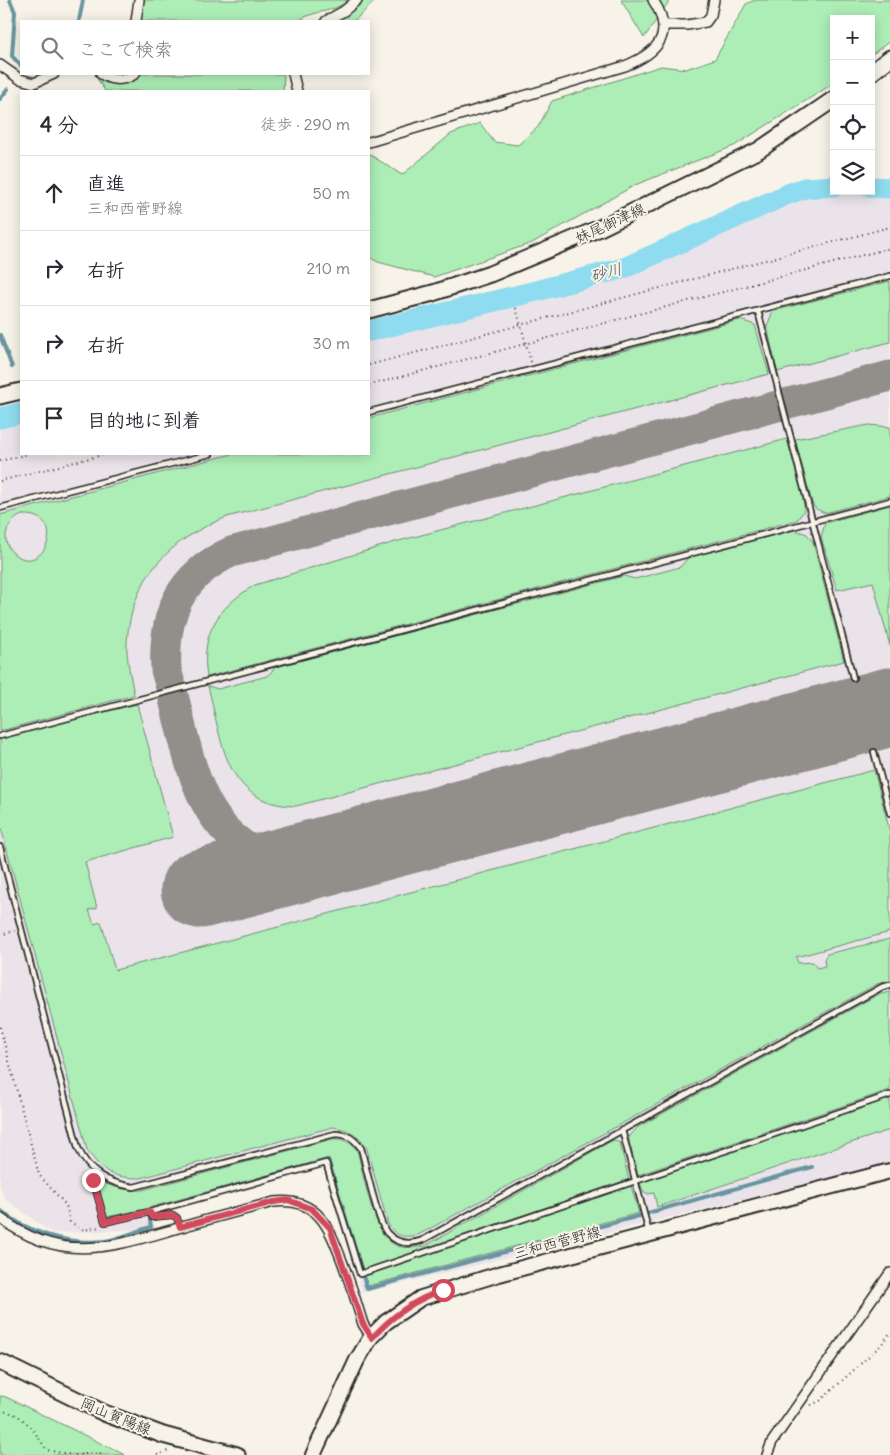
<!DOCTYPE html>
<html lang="ja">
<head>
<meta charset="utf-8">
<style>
  :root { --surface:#fff; --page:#f2f2f3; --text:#2b2b33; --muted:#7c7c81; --line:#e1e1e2 }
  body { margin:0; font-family:Delius,"Klee One",sans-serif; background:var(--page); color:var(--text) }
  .controls { position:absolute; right:15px; top:15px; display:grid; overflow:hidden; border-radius:0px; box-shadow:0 2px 12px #0003 }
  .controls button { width:45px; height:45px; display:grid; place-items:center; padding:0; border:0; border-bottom:1px solid var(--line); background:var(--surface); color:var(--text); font:25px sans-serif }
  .stop { position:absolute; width:15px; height:15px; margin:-11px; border:4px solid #d1495b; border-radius:50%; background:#fff }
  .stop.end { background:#d1495b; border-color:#fff; box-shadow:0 1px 5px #0008 }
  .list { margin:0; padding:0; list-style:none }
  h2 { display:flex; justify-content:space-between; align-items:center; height:65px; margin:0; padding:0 20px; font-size:21px }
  h2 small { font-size:16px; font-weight:400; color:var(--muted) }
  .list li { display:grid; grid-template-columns:32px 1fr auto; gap:15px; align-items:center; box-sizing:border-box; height:75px; padding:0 20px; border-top:1px solid var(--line) }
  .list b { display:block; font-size:19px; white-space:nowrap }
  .list p { margin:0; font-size:16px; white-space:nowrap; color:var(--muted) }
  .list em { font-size:16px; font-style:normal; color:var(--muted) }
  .icon { flex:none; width:28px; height:28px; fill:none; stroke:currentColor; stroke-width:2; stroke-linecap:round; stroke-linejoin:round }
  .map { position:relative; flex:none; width:890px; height:1455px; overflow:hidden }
  .search { position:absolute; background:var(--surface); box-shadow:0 2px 12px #0003; left:20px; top:20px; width:350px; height:55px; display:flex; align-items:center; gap:12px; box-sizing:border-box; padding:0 18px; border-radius:0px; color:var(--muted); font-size:19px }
  .panel { position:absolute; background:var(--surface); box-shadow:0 2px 12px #0003; left:20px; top:90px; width:350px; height:365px; border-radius:0px }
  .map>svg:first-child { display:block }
  .built { fill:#eae3ea }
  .green { fill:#adeeb6; stroke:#6c8c70; fill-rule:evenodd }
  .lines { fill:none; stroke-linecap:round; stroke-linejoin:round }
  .stream { stroke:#6795a1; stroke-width:4 }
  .river { stroke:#8fdbef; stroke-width:21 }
  .taxiway { stroke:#918f8a; stroke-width:31 }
  .runway { stroke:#918f8a; stroke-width:79 }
  .service-casing { stroke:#2b2b2b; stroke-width:8 }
  .minor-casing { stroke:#2b2b2b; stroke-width:12 }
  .secondary-casing { stroke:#2b2b2b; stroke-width:18 }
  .primary-casing { stroke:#2b2b2b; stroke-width:19 }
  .path { stroke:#2b2b2b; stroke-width:2; stroke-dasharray:1 4; stroke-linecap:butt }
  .service { stroke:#f7f3e8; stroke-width:4.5 }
  .minor { stroke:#f7f3e8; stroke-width:9 }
  .secondary { stroke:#f7f3e8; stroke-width:14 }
  .primary { stroke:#f7f3e8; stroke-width:15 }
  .route { stroke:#d1495b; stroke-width:6 }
  .labels { text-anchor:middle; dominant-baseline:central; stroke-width:4; stroke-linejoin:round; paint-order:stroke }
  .street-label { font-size:15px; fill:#2b2b2b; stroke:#f7f3e8 }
  .water-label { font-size:16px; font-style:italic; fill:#44575c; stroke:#f7f3e8 }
</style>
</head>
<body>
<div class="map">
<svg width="890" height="1455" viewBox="0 0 890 1455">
  <rect width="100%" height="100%" fill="#f7f3e8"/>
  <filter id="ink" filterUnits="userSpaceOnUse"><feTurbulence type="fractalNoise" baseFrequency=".02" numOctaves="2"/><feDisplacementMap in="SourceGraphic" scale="10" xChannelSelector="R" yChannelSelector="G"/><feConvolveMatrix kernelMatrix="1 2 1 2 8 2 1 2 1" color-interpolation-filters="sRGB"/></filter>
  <g filter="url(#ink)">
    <path class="built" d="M868 192 890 194V1163L363 1293 325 1165 153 1214 155 1229 52 1233 5 1199 0 1186V426L21 420V454H369V336L624 278 807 193Z"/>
    <path class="green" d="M144 0H349C330 15 315 9 298 21H139Z
      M361 0H376L354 21H336Z
      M621 0H670L644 38Z
      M755 0H890V41L871 55V19H834V83L734 146 635 185 532 243 434 277 378 262 369 257V154L402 175 451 134 480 123 494 142 518 145 538 127 552 101 661 66 686 69 715 59 746 4Z
      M140 74H284L283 91H105L95 75C112 81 125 87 140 74Z
      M890 281V342L777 372 767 326 773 311Z
      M740 320 755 325 769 374 227 517C170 539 132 577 127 641 126 659 131 677 134 695L0 731V515L232 454H369V418ZM22 515C71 513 43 581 12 552 0 539 7 521 22 515Z
      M869 425 890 427V496L825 513 816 509 812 503 795 439Z
      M787 439 804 500V511L797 520 207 677C200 633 218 607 255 585L395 542Z
      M890 505V646L873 582 837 590 821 537 825 523Z
      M795 530 807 534 813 542 844 661 296 806C224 805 222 740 208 686L218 689 267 676 276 667 624 576 635 579 680 567 689 557Z
      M137 704 173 837 85 862 97 908 89 910 94 924 101 922 115 970 874 770 890 832V932L796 957 798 963 813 962 817 968 825 966 824 959 827 954 890 939V981L877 984 420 1234C405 1238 397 1238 388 1224L366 1146C357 1133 349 1130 333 1127L141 1178C113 1178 103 1173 87 1150L0 824V738Z
      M890 992V1090L638 1175 629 1142V1137L638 1127 877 995Z
      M890 1098V1130L657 1207 654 1193 648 1194 643 1191 640 1183Z
      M332 1139C343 1138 350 1142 357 1150 364 1174 373 1239 398 1246 407 1249 416 1247 425 1246L613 1140 620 1143 629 1180 363 1270 329 1158 145 1209 107 1217 97 1180C112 1187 125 1191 142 1190Z
      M631 1186 639 1213 368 1286 365 1276Z
      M0 1396 6 1397 125 1455H0Z"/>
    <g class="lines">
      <path class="stream" d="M10 0 15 12 12 56 21 66
        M79 21 83 0
        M0 99 8 89
        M0 335 12 367
        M0 1210C28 1233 67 1245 104 1241 119 1239 136 1231 151 1227L150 1220
        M148 1211 328 1160 361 1269
        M648 1213 812 1167
        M363 1276 367 1289 639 1216"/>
      <path class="river" d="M871 187 890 188
        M369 331 528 293 624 268 788 194 805 188 834 186
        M0 418 21 413"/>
      <path class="taxiway" d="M294 864C191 848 191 751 166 670 163 615 179 576 231 552L890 376"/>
      <path class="runway" d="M200 889 890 707"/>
      <g class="service-casing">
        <path id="service" d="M758 311 853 678
          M369 412 890 276
          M0 508 210 454
          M0 736 890 501
          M874 752 890 813
          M0 847 78 1148C89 1173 107 1183 134 1187L335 1134C348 1134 353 1138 361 1148 366 1166 377 1221 387 1233 397 1244 410 1245 423 1240L882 987 890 985
          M622 1130 649 1233
          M97 1174 93 1180 105 1222 150 1212 326 1163 360 1274 890 1095
          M150 1212 152 1217 173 1215 177 1218 180 1227"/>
      </g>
      <g class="minor-casing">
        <path id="minor" d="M136 21 139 0
          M326 21 344 11 357 0
          M663 25H687L706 22 711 15 714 0
          M0 65 20 79 34 83 54 74
          M101 74C112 81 124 81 135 74
          M293 74 297 91
          M369 142 625 66C657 53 676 35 653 0
          M0 1218C63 1266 114 1246 182 1227 212 1218 243 1210 274 1202 318 1197 329 1227 342 1261 350 1282 357 1303 363 1324L371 1337
          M767 1455 772 1442 890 1273"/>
      </g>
      <g class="secondary-casing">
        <path id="secondary" d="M313 1455 357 1360 371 1337 386 1322 421 1298 499 1274 890 1171"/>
      </g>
      <g class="primary-casing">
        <path id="primary" d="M871 73 890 58
          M369 310 433 293 490 274 600 228 759 150 834 99
          M0 396 21 391
          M0 1362 104 1413 163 1435 237 1455"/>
      </g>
      <path class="path" d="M516 308 531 362
        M369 365 890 227
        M369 385 890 248
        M0 461 29 454
        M0 481 106 454
        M0 935 15 931
        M0 1027 39 1175 66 1205 70 1222 84 1230 100 1227
        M811 1405 820 1401 881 1345 890 1333
        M0 1411C24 1412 34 1432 47 1450L72 1455
        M75 1455 94 1453 104 1455
        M157 1455 170 1450"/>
      <use href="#service" class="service"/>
      <use href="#minor" class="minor"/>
      <use href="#secondary" class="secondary"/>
      <use href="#primary" class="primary"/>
    </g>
  </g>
  <g class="lines" filter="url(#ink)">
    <path class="route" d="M93 1180 105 1222 150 1212 152 1217 173 1215 177 1218 180 1227 274 1202 288 1200 312 1209 330 1228 363 1324 372 1338C393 1315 414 1300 443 1290"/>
  </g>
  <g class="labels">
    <g class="street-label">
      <text transform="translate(610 223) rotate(-25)">妹尾御津線</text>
      <text transform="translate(557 1242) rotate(-15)">三和西菅野線</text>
      <text transform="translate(116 1416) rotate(22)">岡山賀陽線</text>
    </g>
    <g class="water-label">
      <text transform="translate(606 272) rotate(-15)">砂川</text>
    </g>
  </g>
</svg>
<div class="controls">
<button>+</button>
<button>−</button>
<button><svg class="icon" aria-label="locate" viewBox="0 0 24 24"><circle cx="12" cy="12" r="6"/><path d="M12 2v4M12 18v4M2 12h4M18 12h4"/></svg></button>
<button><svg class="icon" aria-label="layers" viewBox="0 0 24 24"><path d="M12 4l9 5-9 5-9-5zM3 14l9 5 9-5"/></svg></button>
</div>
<div class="stop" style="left:443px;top:1290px"></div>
<div class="stop end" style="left:93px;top:1180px"></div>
<div class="search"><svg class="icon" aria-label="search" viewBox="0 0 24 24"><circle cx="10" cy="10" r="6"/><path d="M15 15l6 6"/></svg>ここで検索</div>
<section class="panel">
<h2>4 分<small>徒歩 · 290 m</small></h2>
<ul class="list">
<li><svg class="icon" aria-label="ahead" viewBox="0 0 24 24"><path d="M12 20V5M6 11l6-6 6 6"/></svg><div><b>直進</b><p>三和西菅野線</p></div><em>50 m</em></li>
<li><svg class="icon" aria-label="right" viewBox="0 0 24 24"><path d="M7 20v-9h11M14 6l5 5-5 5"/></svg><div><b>右折</b></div><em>210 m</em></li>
<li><svg class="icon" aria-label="right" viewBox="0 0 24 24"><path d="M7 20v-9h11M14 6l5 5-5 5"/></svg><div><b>右折</b></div><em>30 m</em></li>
<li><svg class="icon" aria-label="arrive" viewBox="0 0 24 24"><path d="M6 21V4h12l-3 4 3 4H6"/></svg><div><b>目的地に到着</b></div></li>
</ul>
</section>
</div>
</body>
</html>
